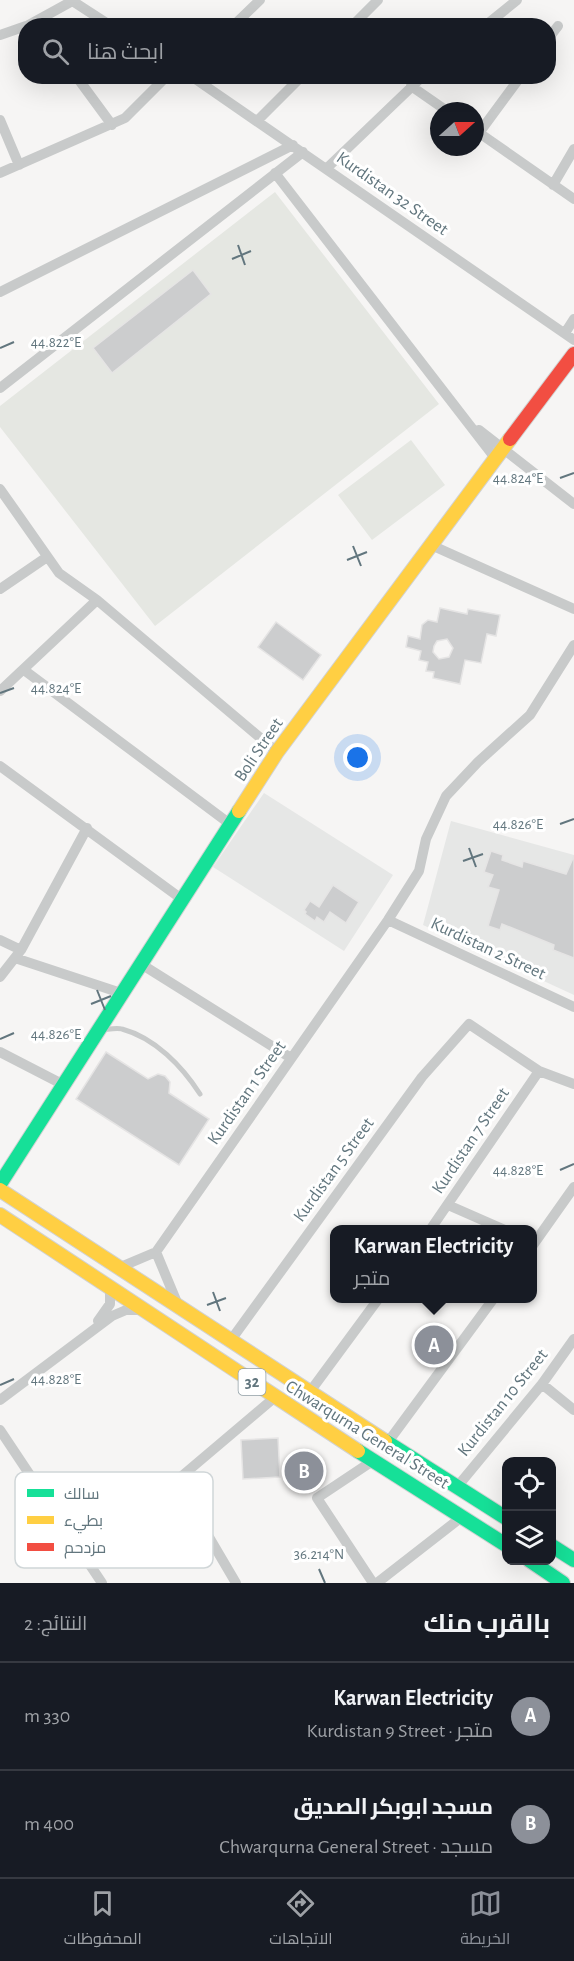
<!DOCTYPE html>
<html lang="ar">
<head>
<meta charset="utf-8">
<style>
  :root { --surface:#171b24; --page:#20242c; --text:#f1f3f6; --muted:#9ea1a6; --line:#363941; --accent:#8c9099 }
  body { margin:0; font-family:"Alegreya Sans",Cairo,sans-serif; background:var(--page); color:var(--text); direction:rtl }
  .controls { position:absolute; right:18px; bottom:18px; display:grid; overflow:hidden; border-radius:12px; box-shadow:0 6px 24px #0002 }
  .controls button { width:54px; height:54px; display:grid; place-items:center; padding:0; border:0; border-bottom:2px solid var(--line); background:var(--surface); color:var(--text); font:30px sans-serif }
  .compass { position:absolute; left:430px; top:102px; width:54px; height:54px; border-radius:50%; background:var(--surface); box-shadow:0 6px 24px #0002; rotate:69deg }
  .you { position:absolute; left:358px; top:758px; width:21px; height:21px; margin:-15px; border:4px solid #fff; border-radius:50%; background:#1a73e8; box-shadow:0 0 0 9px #1a73e833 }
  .badge { display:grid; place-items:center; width:39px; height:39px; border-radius:50%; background:var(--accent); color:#fff; font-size:20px; font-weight:700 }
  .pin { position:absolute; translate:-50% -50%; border:3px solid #fff; box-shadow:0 2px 6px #0006 }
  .popup { position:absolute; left:330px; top:1225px; width:207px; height:78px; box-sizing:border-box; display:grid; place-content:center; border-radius:12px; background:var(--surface); filter:drop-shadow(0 2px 4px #0005); font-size:20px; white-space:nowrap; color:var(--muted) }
  .popup b { font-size:22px; color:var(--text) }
  .popup::after { content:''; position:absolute; left:50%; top:100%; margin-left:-12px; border:12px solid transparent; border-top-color:var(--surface) }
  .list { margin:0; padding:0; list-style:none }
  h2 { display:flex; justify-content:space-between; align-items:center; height:78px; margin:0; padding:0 24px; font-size:26px }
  h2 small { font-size:20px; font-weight:400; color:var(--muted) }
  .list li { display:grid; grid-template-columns:39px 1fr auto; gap:18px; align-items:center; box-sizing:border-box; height:108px; padding:0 24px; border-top:2px solid var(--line) }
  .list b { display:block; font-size:22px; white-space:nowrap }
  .list p { margin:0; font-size:20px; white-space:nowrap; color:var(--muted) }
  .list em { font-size:20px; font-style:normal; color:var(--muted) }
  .icon { flex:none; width:33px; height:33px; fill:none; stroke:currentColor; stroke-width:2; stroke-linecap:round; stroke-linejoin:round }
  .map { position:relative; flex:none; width:574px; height:1583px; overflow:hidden; direction:ltr }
  .search { position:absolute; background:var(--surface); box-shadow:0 6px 24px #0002; left:18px; right:18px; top:18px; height:66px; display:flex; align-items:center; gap:15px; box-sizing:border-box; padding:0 21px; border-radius:24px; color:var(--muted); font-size:22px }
  .sheet { height:294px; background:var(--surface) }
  nav { display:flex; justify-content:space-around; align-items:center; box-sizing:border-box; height:84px; border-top:2px solid var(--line); background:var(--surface); font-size:16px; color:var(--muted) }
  nav a { display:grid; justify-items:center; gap:3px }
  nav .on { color:var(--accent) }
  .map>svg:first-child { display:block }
  .built { fill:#e6e7e6 }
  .green { fill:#e5e7e2 }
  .building { fill:#cccdce; stroke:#e5e4e4; stroke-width:1.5; fill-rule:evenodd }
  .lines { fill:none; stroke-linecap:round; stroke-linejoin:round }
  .fast-casing { stroke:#d1d2d2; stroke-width:16 }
  .slow-casing { stroke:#d1d2d2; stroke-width:16 }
  .jam-casing { stroke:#d1d2d2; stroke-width:16 }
  .lane { stroke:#c8caca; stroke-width:5 }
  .street { stroke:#c8caca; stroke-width:10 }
  .fast { stroke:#16e098; stroke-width:14 }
  .slow { stroke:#ffcf43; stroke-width:14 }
  .jam { stroke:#f24e42; stroke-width:14 }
  .ticks { fill:none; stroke:#62767e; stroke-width:2 }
  .labels { text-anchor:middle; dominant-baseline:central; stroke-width:6; stroke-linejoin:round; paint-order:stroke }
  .shield { fill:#fff; stroke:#919fa5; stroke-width:1.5 }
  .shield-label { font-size:16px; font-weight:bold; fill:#62767e }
  .street-label { font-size:18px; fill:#62767e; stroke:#fff }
  .key { fill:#fff; stroke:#d0d6d8; stroke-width:1.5 }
  .key-label { font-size:16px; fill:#62767e }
  .ticks-label { font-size:15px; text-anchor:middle; fill:#62767e; stroke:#fff; stroke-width:6; stroke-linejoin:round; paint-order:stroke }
</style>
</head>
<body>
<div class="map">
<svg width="574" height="1583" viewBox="0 0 574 1583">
  <rect width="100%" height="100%" fill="#f6f5f4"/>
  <path class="built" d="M264 793 393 875 344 951 213 867Z
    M451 821 574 855V995L423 925Z"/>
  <path class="green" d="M275 192 439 404 155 626 0 427V406Z
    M411 440 445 485 372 540 338 495Z"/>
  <path class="building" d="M193 270 211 294 112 373 93 348Z
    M440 608 467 614 468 609 500 615 496 636 487 634 481 663 465 660 460 684 433 678 434 672 426 671 428 662 419 660 421 651 406 647 408 636 420 639 422 625 428 620 437 622ZM447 639 453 648 449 657 439 659 433 652 434 646 437 641Z
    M276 622 321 655 303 680 258 647Z
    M491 851 503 855 502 860 522 867 523 861 566 874 574 856V958L553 950 554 945 502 924 500 930 488 926 499 890 488 887 493 875 484 872Z
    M333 885 359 902 346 923 330 912 324 922 317 917 315 921 305 914 306 912 304 910 310 901 319 907Z
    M106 1052 148 1079 158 1074 165 1076 170 1082 169 1093 209 1119 179 1165 76 1099Z
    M278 1438 280 1477 243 1479 241 1440Z"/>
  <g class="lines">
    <g class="fast-casing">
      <path id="fast" d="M0 1184 239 811
        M385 1441 506 1518
        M358 1451 506 1545
        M552 1546 574 1560
        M529 1560 563 1583"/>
    </g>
    <g class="slow-casing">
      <path id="slow" d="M239 811 277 752 510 439
        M0 1190 385 1441
        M0 1215 358 1451"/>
    </g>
    <g class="jam-casing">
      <path id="jam" d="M510 439 574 354"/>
    </g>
    <path class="lane" d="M99 1030C106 1030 116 1027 122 1029 155 1038 182 1066 200 1094"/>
    <path class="street" d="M71 0 111 26
      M27 26 74 0
      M233 26 260 0
      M352 26 378 0
      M485 26 517 0
      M0 35 26 26
      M548 39 558 26
      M76 76 112 125
      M191 76 574 340
      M411 86 447 111
      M0 120 19 165
      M257 121 302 76
      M475 130 574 199
      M479 133 521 76
      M327 168 423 76
      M0 173 125 118 167 76
      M275 173 495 458
      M553 185 574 149
      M0 292 293 145
      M565 333 574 319
      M0 388 303 152
      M479 430 574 504
      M0 489 59 573 97 600 277 752
      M431 545 574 609
      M0 589 47 557
      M24 670 230 824
      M0 691 97 600
      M0 766 183 900
      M388 920 574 1007
      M0 940 21 950
      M15 958 121 993
      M141 964 291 1058
      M0 977 21 950 87 828
      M0 1052 62 1084
      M448 1205 505 1230
      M430 1230 539 1071
      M533 1245 574 1187
      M156 1252 178 1305
      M118 1268 156 1252 388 920 419 871 426 839 446 796 478 762 530 715 574 645
      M98 1321 110 1304V1287
      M231 1340 422 1077 469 1024 539 1071 574 1084
      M542 1384 574 1410
      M309 1393 379 1298
      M0 1400 112 1316 126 1310H141
      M0 1430 102 1583
      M388 1442 494 1298
      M176 1481 236 1583
      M457 1487 542 1384 574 1339
      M82 1551 176 1481 274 1398
      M373 1583 317 1498 374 1460
      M377 1583 463 1516"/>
    <use href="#fast" class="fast"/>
    <use href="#slow" class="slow"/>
    <use href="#jam" class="jam"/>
  </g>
  <path class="ticks" d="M238 245 245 265M232 259 251 251M0 348 14 342M560 478 574 473M353 546 361 566M347 560 367 552M0 693 14 688M560 824 574 819M469 848 476 867M463 861 483 854M97 990 105 1010M91 1004 111 996M0 1039 14 1033M560 1170 574 1164M213 1292 220 1311M207 1305 226 1298M0 1385 14 1379M319 1569 325 1583"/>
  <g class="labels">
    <rect class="shield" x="238.5" y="1369" width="27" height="26" rx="4.5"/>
    <g class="shield-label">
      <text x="252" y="1382">32</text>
    </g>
    <g class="street-label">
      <text transform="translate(392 194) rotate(35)">Kurdistan 32 Street</text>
      <text transform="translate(259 750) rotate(-56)">Boli Street</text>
      <text transform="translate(488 949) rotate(25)">Kurdistan 2 Street</text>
      <text transform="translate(247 1093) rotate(-55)">Kurdistan 1 Street</text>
      <text transform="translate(471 1141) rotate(-56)">Kurdistan 7 Street</text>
      <text transform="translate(334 1170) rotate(-54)">Kurdistan 5 Street</text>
      <text transform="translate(503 1403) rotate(-51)">Kurdistan 10 Street</text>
      <text transform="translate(367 1435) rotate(32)">Chwarqurna General Street</text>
    </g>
  </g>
  <rect x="15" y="1472" width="198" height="96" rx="9" class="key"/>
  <rect x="27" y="1489" width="27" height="8" fill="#16e098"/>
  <rect x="27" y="1516" width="27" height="8" fill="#ffcf43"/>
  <rect x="27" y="1543" width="27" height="8" fill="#f24e42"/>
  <g class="key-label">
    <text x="64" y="1499">سالك</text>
    <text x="64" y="1526">بطيء</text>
    <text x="64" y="1553">مزدحم</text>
  </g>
  <g class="ticks-label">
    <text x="56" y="347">44.822°E</text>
    <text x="518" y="483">44.824°E</text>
    <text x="56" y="693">44.824°E</text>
    <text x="518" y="829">44.826°E</text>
    <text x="56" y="1039">44.826°E</text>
    <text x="518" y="1175">44.828°E</text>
    <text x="56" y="1384">44.828°E</text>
    <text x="319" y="1559">36.214°N</text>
  </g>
</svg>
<div class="controls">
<button><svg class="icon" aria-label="locate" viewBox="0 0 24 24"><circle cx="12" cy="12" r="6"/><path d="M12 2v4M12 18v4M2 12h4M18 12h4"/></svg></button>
<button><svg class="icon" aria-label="layers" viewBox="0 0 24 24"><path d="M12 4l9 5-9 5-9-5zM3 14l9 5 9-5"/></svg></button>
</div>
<svg class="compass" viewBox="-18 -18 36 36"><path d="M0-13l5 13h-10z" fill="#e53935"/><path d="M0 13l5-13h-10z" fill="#9ea1a6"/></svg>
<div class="you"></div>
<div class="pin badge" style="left:434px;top:1345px">A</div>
<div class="popup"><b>Karwan Electricity</b>متجر</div>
<div class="pin badge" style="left:304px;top:1471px">B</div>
<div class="search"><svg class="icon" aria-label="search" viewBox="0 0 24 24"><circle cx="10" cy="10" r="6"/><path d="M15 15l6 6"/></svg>ابحث هنا</div>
</div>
<section class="sheet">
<h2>بالقرب منك<small>النتائج: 2</small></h2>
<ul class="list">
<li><span class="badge">A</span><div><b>Karwan Electricity</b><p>متجر · Kurdistan 9 Street</p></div><em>330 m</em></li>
<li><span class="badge">B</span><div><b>مسجد ابوبكر الصديق</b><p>مسجد · Chwarqurna General Street</p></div><em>400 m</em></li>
</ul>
</section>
<nav>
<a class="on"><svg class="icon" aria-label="map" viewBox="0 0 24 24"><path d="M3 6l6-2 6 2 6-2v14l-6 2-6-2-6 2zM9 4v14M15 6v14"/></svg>الخريطة</a>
<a><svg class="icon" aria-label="directions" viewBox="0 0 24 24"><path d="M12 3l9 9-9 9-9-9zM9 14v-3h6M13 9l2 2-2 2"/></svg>الاتجاهات</a>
<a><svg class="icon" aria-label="saved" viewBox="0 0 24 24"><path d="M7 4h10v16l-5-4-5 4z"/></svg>المحفوظات</a>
</nav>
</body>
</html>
